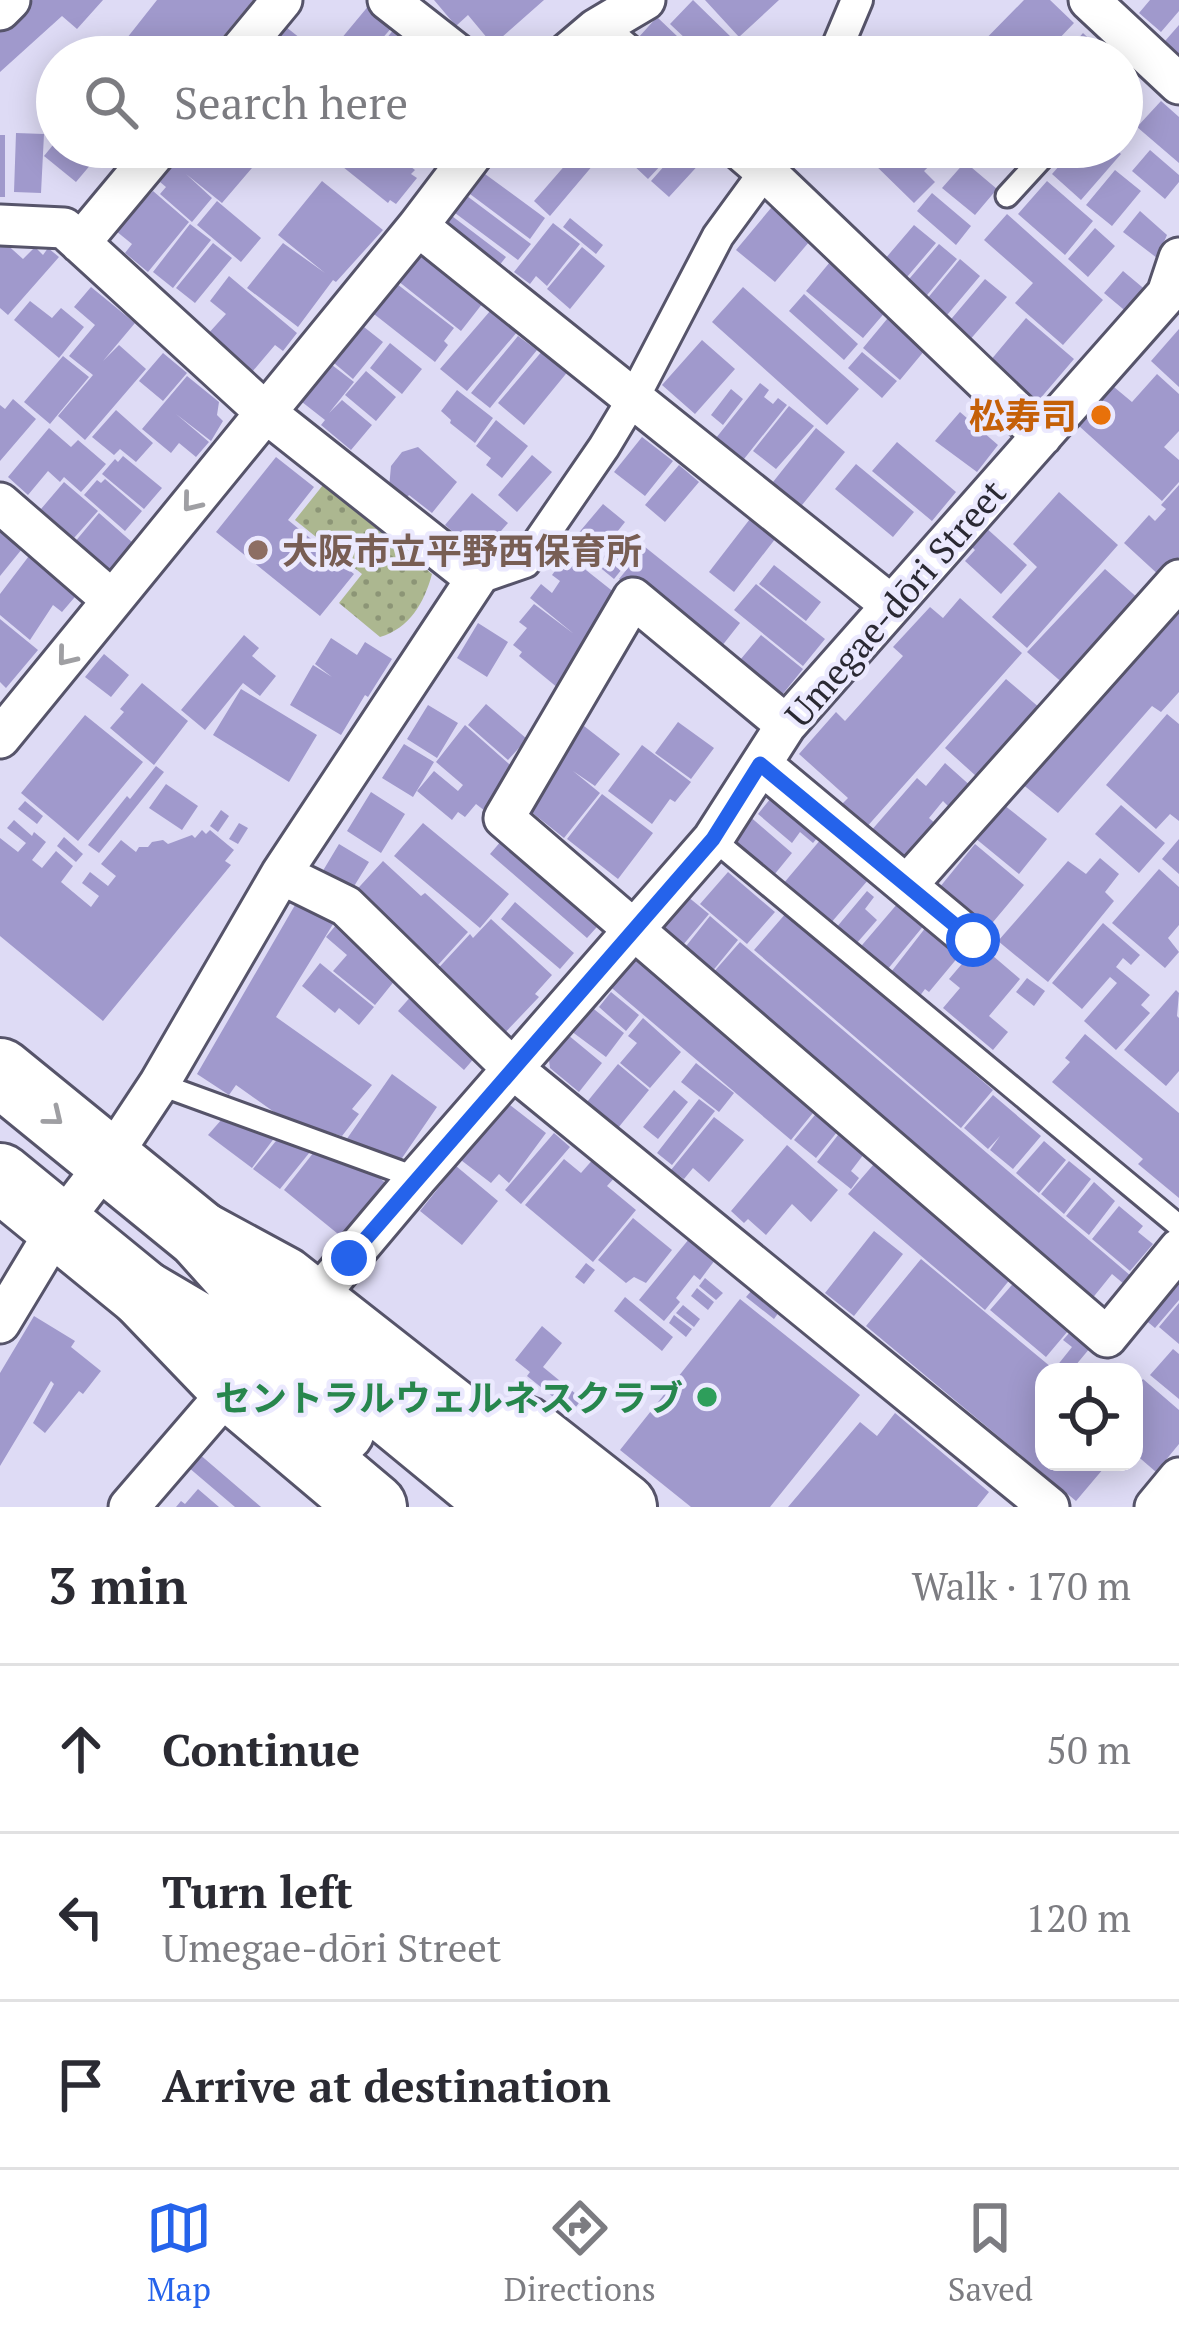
<!DOCTYPE html>
<html lang="en">
<head>
<meta charset="utf-8">
<style>
  :root { --surface:#fff; --page:#f7f7f7; --text:#2b2b33; --muted:#7c7c81; --line:#e1e1e2; --accent:#2563eb }
  body { margin:0; font-family:"PT Serif","Noto Sans JP",serif; background:var(--page); color:var(--text) }
  .controls { position:absolute; right:36px; bottom:36px; display:grid; overflow:hidden; border-radius:24px; box-shadow:0 6px 30px #0003 }
  .controls button { width:108px; height:108px; display:grid; place-items:center; padding:0; border:0; border-bottom:3px solid var(--line); background:var(--surface); color:var(--text); font:60px sans-serif }
  .stop { position:absolute; width:36px; height:36px; margin:-27px; border:9px solid #2563eb; border-radius:50%; background:#fff }
  .stop.end { background:#2563eb; border-color:#fff; box-shadow:0 3px 12px #0008 }
  .list { margin:0; padding:0; list-style:none }
  h2 { display:flex; justify-content:space-between; align-items:center; height:156px; margin:0; padding:0 48px; font-size:51px }
  h2 small { font-size:39px; font-weight:400; color:var(--muted) }
  .list li { display:grid; grid-template-columns:78px 1fr auto; gap:36px; align-items:center; box-sizing:border-box; height:168px; padding:0 48px; border-top:3px solid var(--line) }
  .list b { display:block; font-size:45px; white-space:nowrap }
  .list p { margin:0; font-size:39px; white-space:nowrap; color:var(--muted) }
  .list em { font-size:39px; font-style:normal; color:var(--muted) }
  .icon { flex:none; width:66px; height:66px; fill:none; stroke:currentColor; stroke-width:2; stroke-linecap:round; stroke-linejoin:round }
  .map { position:relative; flex:none; width:1179px; height:1507px; overflow:hidden }
  .search { position:absolute; background:var(--surface); box-shadow:0 6px 30px #0003; left:36px; right:36px; top:36px; height:132px; display:flex; align-items:center; gap:30px; box-sizing:border-box; padding:0 42px; border-radius:66px; color:var(--muted); font-size:45px }
  .sheet { height:660px; background:var(--surface) }
  nav { display:flex; justify-content:space-around; align-items:center; box-sizing:border-box; height:168px; border-top:3px solid var(--line); background:var(--surface); font-size:33px; color:var(--muted) }
  nav a { display:grid; justify-items:center; gap:6px }
  nav .on { color:var(--accent) }
  .map>svg:first-child { display:block }
  .park { fill:url(#park-dots) }
  .building { fill:#a099cc }
  .lines { fill:none; stroke-linecap:round; stroke-linejoin:round }
  .service-casing { stroke:#56546a; stroke-width:27 }
  .pedestrian-casing { stroke:#56546a; stroke-width:36 }
  .minor-casing { stroke:#56546a; stroke-width:45 }
  .trunk-casing { stroke:#56546a; stroke-width:72 }
  .motorway-casing { stroke:#56546a; stroke-width:72 }
  .service { stroke:#fff; stroke-width:21 }
  .pedestrian { stroke:#fff; stroke-width:30 }
  .minor { stroke:#fff; stroke-width:39 }
  .trunk { stroke:#fff; stroke-width:66 }
  .motorway { stroke:#fff; stroke-width:66 }
  .oneway { stroke:#9f9fa3 }
  .route { stroke:#2563eb; stroke-width:15 }
  .food-dot { fill:#e8710a; stroke:#ebe9fe; stroke-width:4.5 }
  .education-dot { fill:#8d6e63; stroke:#ebe9fe; stroke-width:4.5 }
  .leisure-dot { fill:#2e9e5b; stroke:#ebe9fe; stroke-width:4.5 }
  .labels { text-anchor:middle; dominant-baseline:central; stroke-width:9; stroke-linejoin:round; paint-order:stroke }
  .food-label { font-size:36px; font-weight:bold; fill:#c56008; stroke:#ebe9fe; text-anchor:end }
  .education-label { font-size:36px; font-weight:bold; fill:#785e54; stroke:#ebe9fe; text-anchor:start }
  .street-label { font-size:36px; fill:#2a2933; stroke:#ebe9fe }
  .leisure-label { font-size:36px; font-weight:bold; fill:#27864d; stroke:#ebe9fe; text-anchor:end }
</style>
</head>
<body>
<div class="map">
<svg width="1179" height="1507" viewBox="0 0 1179 1507">
  <defs>
    <pattern id="park-dots" width="8" height="8" patternUnits="userSpaceOnUse" patternTransform="scale(3)"><rect width="8" height="8" fill="#acb790"/><path d="M2 2h.1M6 6h.1" fill="none" stroke="#8c9576" stroke-width="1.8" stroke-linecap="round"/></pattern>
  </defs>
  <rect width="100%" height="100%" fill="#dedbf5"/>
  <path class="park" d="M323 485 432 574C424 603 410 628 380 637L339 603 362 574 295 520Z"/>
  <path class="building" d="M33 0H103L77 29 62 16 0 72V31Z
    M157 0H253L206 57H112Z
    M434 0H544L493 45 468 15 456 26Z
    M693 0 732 38 714 57H705L670 24Z
    M705 0H779L739 37Z
    M1024 0H1050L1074 23 1055 43 1050 38 1031 57H968Z
    M1150 0H1179V11L1161 32 1139 13Z
    M370 4 394 25 366 57H326Z
    M657 17 699 57H658L638 38Z
    M398 24 439 57H388L378 49Z
    M1179 25V54L1165 41Z
    M286 27 324 57H282L269 47Z
    M1083 33 1104 53 1106 57H1062Z
    M737 45 750 57H726Z
    M57 101V132L42 119Z
    M1161 101 1179 117V163L1137 127Z
    M16 133 44 134 41 193 14 192Z
    M0 135H5V197H0Z
    M57 140V147H124L114 159 103 150 76 182 44 156Z
    M183 147H270L222 203 186 174 212 198 192 222 160 194 166 187 160 182 174 165 171 162Z
    M318 147H428L411 167 415 170 411 174 417 178 396 204 390 200 388 203Z
    M581 147H585L599 158 550 216 534 201Z
    M615 147H640L628 159Z
    M644 147H678L648 179 630 162Z
    M681 147H703L697 154 703 160 669 197 651 181Z
    M880 147H958L963 152 948 166 939 157 924 171 935 182 914 203 869 159Z
    M1076 147H1113L1121 154 1081 200 1052 174Z
    M1150 150 1179 175V182L1165 199 1132 171Z
    M965 162 997 189 975 215 942 188Z
    M1115 170 1141 191 1112 226 1086 205Z
    M485 174 545 218 530 239 470 194Z
    M322 181 383 230 336 282 333 280 298 327 247 288 283 243 325 273 278 235Z
    M1047 181 1093 221 1065 255 1018 214Z
    M153 191 189 222 148 272 125 253 132 244 116 231Z
    M463 193 531 244 518 260 451 210Z
    M932 193 971 226 956 245 917 211Z
    M217 201 261 238 241 262 197 225Z
    M776 202 815 235 775 282 736 250Z
    M1140 211 1167 235 1157 258 1123 232Z
    M448 213 506 257 494 272 436 228Z
    M1007 214 1103 300 1063 345 1015 303 1033 283 984 240Z
    M570 218 603 245 596 254 563 227Z
    M553 223 580 244 547 286 536 276 530 284 514 272Z
    M190 224 211 240 173 288 153 272Z
    M914 225 936 243 901 284 879 266Z
    M1095 228 1115 246 1088 277 1068 259Z
    M3 241 23 259 35 247 43 255 48 248 59 257 8 315 0 308V244Z
    M213 243 232 258 195 303 176 288Z
    M939 244 957 259 923 300 904 285Z
    M582 247 605 266 570 309 547 289Z
    M417 256 431 257 486 299 461 331 398 281Z
    M960 259 980 276 942 321 922 305Z
    M830 262 887 310 863 338 806 291Z
    M1123 271 1148 292 1129 314 1104 293Z
    M229 276 297 333 283 351 275 345 252 372 207 335 226 314 210 301Z
    M985 279 1007 297 968 342 947 324Z
    M397 284 454 328 444 341 448 345 435 362 374 314Z
    M91 287 135 323 103 361 119 345 146 369 85 440 58 416 93 375 69 356 95 325 74 307Z
    M743 287 859 389 827 425 712 322Z
    M804 294 858 344 844 360 789 311Z
    M30 301 52 318 61 308 84 327 59 358 14 320Z
    M497 303 523 325 467 391 440 369Z
    M892 313 930 344 900 380 863 348Z
    M1026 318 1074 359 1033 407 985 367Z
    M364 327 383 342 353 379 334 363Z
    M1179 329V387L1151 361Z
    M518 336 537 350 490 408 471 393Z
    M702 340 735 369 695 414 662 385Z
    M390 343 422 369 402 394 370 368Z
    M549 343 574 364 524 425 498 403Z
    M862 352 897 381 882 398 848 368Z
    M163 353 187 373 163 401 139 381Z
    M63 356 89 377 50 424 24 402Z
    M332 365 354 382 329 413 342 400 372 425 351 450 321 425 325 420 302 402Z
    M366 371 396 397 376 421 345 395Z
    M1157 374 1179 394V431L1164 447 1179 460V482L1162 501 1079 426 1114 387 1132 402Z
    M187 376 219 402 217 415 223 421 211 441 176 414 209 442 196 457 179 443 171 453 142 429Z
    M760 383 769 390 764 397 773 404 778 398 787 405 740 464 712 443Z
    M731 389 743 399 723 425 711 415Z
    M457 390 493 418 475 443 450 423 451 420 441 411Z
    M13 399 36 419 0 461V405L5 409Z
    M789 406 814 426 776 469 753 451Z
    M116 410 153 443 136 462 120 449 114 455 92 437Z
    M960 412 998 445 977 472 935 441Z
    M496 420 528 446 502 478 486 465 491 458 476 446Z
    M49 428 71 447 78 440 106 464 81 492 64 477 60 482 48 471 28 495 8 477Z
    M816 428 845 452 798 510 769 487Z
    M642 437 673 461 645 496 614 472Z
    M897 442 956 492 932 521 872 471Z
    M418 447 457 482 432 513 409 495 404 501 389 488 391 466 402 452Z
    M532 455 552 472 517 512 498 495Z
    M123 456 162 488 144 509 102 474 115 459 118 462Z
    M276 457 314 487 288 520 354 574 320 616 216 532Z
    M856 464 914 512 893 537 835 489Z
    M679 465 699 482 665 522 645 505Z
    M105 479 142 511 125 531 84 495 97 480 101 483Z
    M64 482 98 511 74 538 41 509Z
    M1179 485V557L1161 577 1124 543 1149 515 1155 521 1166 509 1161 505Z
    M1059 492 1118 545 1027 648 992 617 1037 567 1013 544Z
    M472 493 508 523 480 555 445 525Z
    M603 504 625 522 594 561 571 542Z
    M99 513 133 543 109 570 86 549 84 551 74 543Z
    M753 515 779 534 734 592 709 572Z
    M0 522 26 544 0 576Z
    M984 526 1027 565 1001 594 965 561 975 550 968 543Z
    M617 540 634 554 614 579 597 565Z
    M645 547 740 623 714 656 619 579Z
    M32 552 80 591 62 612 53 605 30 640 0 615V594Z
    M567 555 620 597 558 688 519 656 522 652 513 645 527 628 519 622 534 604 574 634 530 598 541 584 552 593 560 581 552 575Z
    M774 565 821 602 806 621 759 584Z
    M1105 569 1140 600 1065 685 1027 652Z
    M756 584 825 639 803 666 734 610Z
    M1179 593V692L1161 712 1152 706 1058 813 1016 779Z
    M960 598 1022 653 864 830 839 807 848 798 799 754 836 712 845 721 903 656 893 647 930 607 943 618Z
    M0 619 38 650 6 688 0 682Z
    M478 623 508 642 487 677 457 658Z
    M244 635 259 648 252 656 276 676 260 696 243 683 205 730 181 710Z
    M761 635 803 669 773 706 730 672Z
    M331 638 357 655 365 642 392 659 368 697 365 695 341 735 290 705 313 665 332 677 315 664Z
    M104 654 129 675 111 697 85 677Z
    M1006 679 1041 709 999 757 996 754 976 776 945 748Z
    M142 683 188 721 154 765 110 728 124 712 120 709Z
    M241 689 317 735 289 782 213 735Z
    M486 704 527 739 508 760 468 725Z
    M428 705 458 723 437 758 407 739Z
    M1167 714 1179 724V821L1170 814 1156 829 1106 785Z
    M85 715 143 762 78 841 21 793Z
    M678 722 714 748 691 779 655 753Z
    M465 725 517 771 485 811 476 804 465 817 458 812 452 820 417 791 434 771 458 791 463 785 436 762Z
    M584 726 620 754 595 786 573 771 600 793 564 838 520 803Z
    M404 744 434 762 413 797 382 778Z
    M642 745 691 782 675 802 670 799 652 824 608 791Z
    M945 763 973 788 953 811 943 801 929 818 936 824 904 861 870 832 917 778 926 786Z
    M156 766 164 772 99 853 88 845 127 796 130 799Z
    M166 784 198 806 182 830 149 808Z
    M779 788 826 827 813 843 800 832 792 843 758 814Z
    M371 792 405 814 381 853 347 831Z
    M602 794 653 833 618 879 567 839Z
    M25 801 43 816 37 824 18 809Z
    M1004 805 1047 839 1019 874 975 838 982 829 986 806 996 815Z
    M1121 805 1165 843 1139 873 1095 834Z
    M221 810 229 816 218 832 210 826Z
    M748 815 792 853 774 875 737 842 735 831Z
    M14 820 32 836 34 832 46 842 32 860 42 868 56 851 73 866 61 882 91 907 99 896 82 883 90 872 108 886 116 876 101 864 121 840 136 852 139 847H148L152 842 163 840 168 844 192 835 195 838 202 830 206 834 210 830 234 850 225 861 231 865 103 1021 0 936V838L18 852 26 843 7 828Z
    M239 823 248 828 238 844 229 839Z
    M423 823 509 894 480 928 394 856Z
    M827 832 875 872 830 924 783 884Z
    M508 833 605 918 587 938 490 854Z
    M64 837 83 854 76 862 57 846Z
    M1179 839V874L1162 859Z
    M339 844 369 862 348 896 318 879Z
    M975 844 1024 885 983 934 935 893Z
    M1100 858 1119 874 1105 892 1114 901 1048 982 998 941 1068 861 1086 874Z
    M383 861 421 896 425 893 468 932 438 965 434 962 431 965 350 897Z
    M1159 869 1179 887V925L1168 938 1179 952 1165 968 1112 923Z
    M728 872 775 912 747 944 700 904Z
    M867 891 874 897 865 909 877 920 856 944 836 928Z
    M682 892 709 914 683 945 657 923Z
    M302 893 338 916 276 1017 372 1085 352 1109 359 1114 342 1136 284 1119 236 1085 229 1095 197 1074Z
    M904 896 930 918 887 970 874 958 870 962 857 951Z
    M515 902 574 953 560 969 501 919Z
    M787 912 993 1090 961 1128 754 950Z
    M710 916 738 940 711 973 683 950Z
    M342 918 404 969 375 1005 333 971 347 955 326 937Z
    M491 919 552 975 535 994 539 997 500 1038 432 975 470 934 473 938Z
    M1103 923 1140 955 1131 965 1123 958 1116 967 1150 995 1141 1005 1150 1013 1116 1050 1084 1021 1117 983 1110 977 1082 1009 1052 983Z
    M926 927 959 956 929 992 925 989 916 1001 888 976Z
    M740 942 1131 1276 1124 1284 1112 1274 1091 1300 712 974Z
    M979 944 1020 979 989 1016 1008 1032 993 1050 943 1008 960 988 949 979Z
    M627 948 821 1103 791 1140 600 978Z
    M320 963 374 1007 359 1025 339 1008 335 1013 302 986Z
    M1027 978 1045 991 1034 1006 1016 992Z
    M1176 990 1179 993 1177 1016 1179 1018V1071L1166 1086 1124 1050Z
    M611 992 639 1015 626 1031 599 1007Z
    M413 994 425 1004 421 1008 476 1056 464 1070 398 1011Z
    M590 1006 624 1033 606 1057 571 1031Z
    M643 1018 681 1052 650 1088 620 1063 637 1043 628 1036Z
    M562 1030 602 1063 579 1092 550 1068 547 1045Z
    M1085 1034 1179 1113V1198L1138 1164 1143 1159 1052 1082 1070 1062 1065 1058Z
    M696 1063 734 1093 719 1112 681 1082Z
    M618 1064 649 1090 618 1128 587 1102Z
    M392 1074 437 1107 400 1161 344 1143Z
    M674 1090 688 1102 658 1139 643 1127Z
    M993 1095 1041 1136 1013 1169 990 1150 1000 1136 988 1149 964 1128Z
    M699 1099 715 1111 672 1165 657 1153Z
    M825 1103 846 1121 816 1158 794 1140Z
    M510 1105 546 1133 509 1183 499 1174 491 1183 453 1154 491 1107Z
    M714 1117 744 1140 709 1182 693 1168 684 1179 671 1170Z
    M222 1119 275 1137 252 1168 208 1135Z
    M845 1126 870 1146 851 1171 859 1178 851 1189 817 1162Z
    M554 1133 570 1147 521 1204 505 1190Z
    M280 1136 314 1147 280 1189 253 1169Z
    M1044 1141 1066 1160 1039 1193 1016 1173Z
    M787 1145 838 1190 811 1222 792 1204 766 1235 748 1219 744 1223 731 1211Z
    M314 1152 372 1172 387 1184 343 1238 284 1190Z
    M595 1157 617 1175 607 1186 636 1210 593 1262 525 1205 564 1159 581 1173Z
    M880 1157 1016 1272 985 1310 848 1194Z
    M1069 1161 1091 1179 1064 1214 1041 1194Z
    M456 1166 498 1201 462 1245 420 1211Z
    M1094 1182 1115 1201 1089 1235 1066 1216Z
    M1119 1206 1143 1226 1138 1232 1153 1244 1130 1271 1092 1239Z
    M633 1218 672 1250 646 1283 634 1277 626 1283 598 1260Z
    M874 1231 903 1254 854 1316 825 1293Z
    M689 1239 715 1260 700 1280 694 1275 676 1298 680 1302 664 1321 639 1300Z
    M921 1259 1057 1372H1044V1462H1109L1076 1501 866 1326Z
    M586 1263 595 1270 584 1284 575 1277Z
    M1179 1263V1300L1155 1328 1137 1313Z
    M705 1278 723 1293 716 1300 699 1286Z
    M1018 1278 1073 1325 1046 1357 990 1310Z
    M697 1288 714 1302 708 1310 691 1296Z
    M752 1290 779 1312 774 1319 746 1297Z
    M625 1297 673 1337 662 1351 614 1311Z
    M740 1299 860 1395 770 1507H691L620 1450Z
    M1179 1303V1344L1159 1327Z
    M683 1305 700 1319 694 1327 676 1313Z
    M674 1315 692 1329 686 1337 669 1323Z
    M34 1316 75 1341 71 1347 101 1371 83 1394 79 1391 45 1433 33 1423 54 1384 51 1381 0 1466V1373Z
    M542 1326 562 1343 543 1367 582 1399 572 1412 527 1376 530 1372 515 1360Z
    M1070 1332 1090 1348 1070 1372H1063L1056 1367 1072 1347 1063 1340Z
    M1173 1349 1179 1354V1399L1150 1375Z
    M1143 1379 1179 1410V1444L1156 1472 1134 1453V1390Z
    M895 1413 989 1492 977 1507H788L860 1422 877 1436Z
    M198 1453 261 1507H235L188 1467Z
    M198 1489 219 1507H176L181 1501 185 1504Z"/>
  <g class="lines">
    <g class="service-casing">
      <path id="service" d="M1007 196 1052 147
        M713 839 1179 1226
        M159 1084 417 1178"/>
    </g>
    <g class="pedestrian-casing">
      <path id="pedestrian" d="M833 57 857 0
        M476 579 525 562 604 447 634 397 718 236 783 147"/>
    </g>
    <g class="minor-casing">
      <path id="minor" d="M388 0 461 57
        M1089 0 1179 84
        M0 10 10 0
        M596 29 629 57
        M235 57 282 0
        M563 57 596 29 645 0
        M737 147 766 172 1042 436
        M0 225 64 228 265 412 476 579 281 874 159 1084 108 1161 59 1225 0 1323
        M418 226 891 605
        M80 243 160 147
        M0 503 112 600
        M786 725 633 598 504 818 1107 1337 1179 1249
        M0 738 418 226 478 147
        M761 764 973 941
        M281 874 346 906 513 1069 1049 1507
        M907 885 1179 580
        M332 1279 417 1178 713 839 786 725 1167 294 1179 258
        M129 1507 216 1406
        M1155 1507 1179 1478"/>
    </g>
    <g class="trunk-casing">
      <path id="trunk" d="M0 1072 200 1235 269 1312 506 1507
        M0 1177 143 1294 255 1360 341 1430
        M525 1430 623 1507"/>
    </g>
    <g class="motorway-casing">
      <path id="motorway" d="M200 1235 283 1280 572 1507
        M143 1294 239 1394 373 1507"/>
    </g>
    <use href="#service" class="service"/>
    <use href="#pedestrian" class="pedestrian"/>
    <use href="#minor" class="minor"/>
    <use href="#trunk" class="trunk"/>
    <use href="#motorway" class="motorway"/>
  </g>
  <defs><path id="oneway-chevron" d="M-2-3.5L2.5 0L-2 3.5" fill="none" stroke-width="1.6" stroke-linecap="round" stroke-linejoin="round" transform="scale(3)"/></defs>
  <g class="oneway">
    <use href="#oneway-chevron" transform="translate(191 503) rotate(129)"/>
    <use href="#oneway-chevron" transform="translate(66 657) rotate(129)"/>
    <use href="#oneway-chevron" transform="translate(54 1117) rotate(39)"/>
  </g>
  <g class="lines">
    <path class="route" d="M349 1258 713 839 760 764 973 940"/>
  </g>
  <circle class="food-dot" cx="1101" cy="415" r="12"/>
  <circle class="education-dot" cx="258" cy="550" r="12"/>
  <circle class="leisure-dot" cx="707" cy="1397" r="12"/>
  <g class="labels">
    <g class="food-label">
      <text x="1077" y="415">松寿司</text>
    </g>
    <g class="education-label">
      <text x="282" y="550">大阪市立平野西保育所</text>
    </g>
    <g class="street-label">
      <text transform="translate(895 603) rotate(-49)">Umegae-dōri Street</text>
    </g>
    <g class="leisure-label">
      <text x="683" y="1397">セントラルウェルネスクラブ</text>
    </g>
  </g>
</svg>
<div class="controls">
<button><svg class="icon" aria-label="locate" viewBox="0 0 24 24"><circle cx="12" cy="12" r="6"/><path d="M12 2v4M12 18v4M2 12h4M18 12h4"/></svg></button>
</div>
<div class="stop" style="left:973px;top:940px"></div>
<div class="stop end" style="left:349px;top:1258px"></div>
<div class="search"><svg class="icon" aria-label="search" viewBox="0 0 24 24"><circle cx="10" cy="10" r="6"/><path d="M15 15l6 6"/></svg>Search here</div>
</div>
<section class="sheet">
<h2>3 min<small>Walk · 170 m</small></h2>
<ul class="list">
<li><svg class="icon" aria-label="ahead" viewBox="0 0 24 24"><path d="M12 20V5M6 11l6-6 6 6"/></svg><div><b>Continue</b></div><em>50 m</em></li>
<li><svg class="icon" aria-label="left" viewBox="0 0 24 24"><path d="M17 20v-9H6M10 6l-5 5 5 5"/></svg><div><b>Turn left</b><p>Umegae-dōri Street</p></div><em>120 m</em></li>
<li><svg class="icon" aria-label="arrive" viewBox="0 0 24 24"><path d="M6 21V4h12l-3 4 3 4H6"/></svg><div><b>Arrive at destination</b></div></li>
</ul>
</section>
<nav>
<a class="on"><svg class="icon" aria-label="map" viewBox="0 0 24 24"><path d="M3 6l6-2 6 2 6-2v14l-6 2-6-2-6 2zM9 4v14M15 6v14"/></svg>Map</a>
<a><svg class="icon" aria-label="directions" viewBox="0 0 24 24"><path d="M12 3l9 9-9 9-9-9zM9 14v-3h6M13 9l2 2-2 2"/></svg>Directions</a>
<a><svg class="icon" aria-label="saved" viewBox="0 0 24 24"><path d="M7 4h10v16l-5-4-5 4z"/></svg>Saved</a>
</nav>
</body>
</html>
